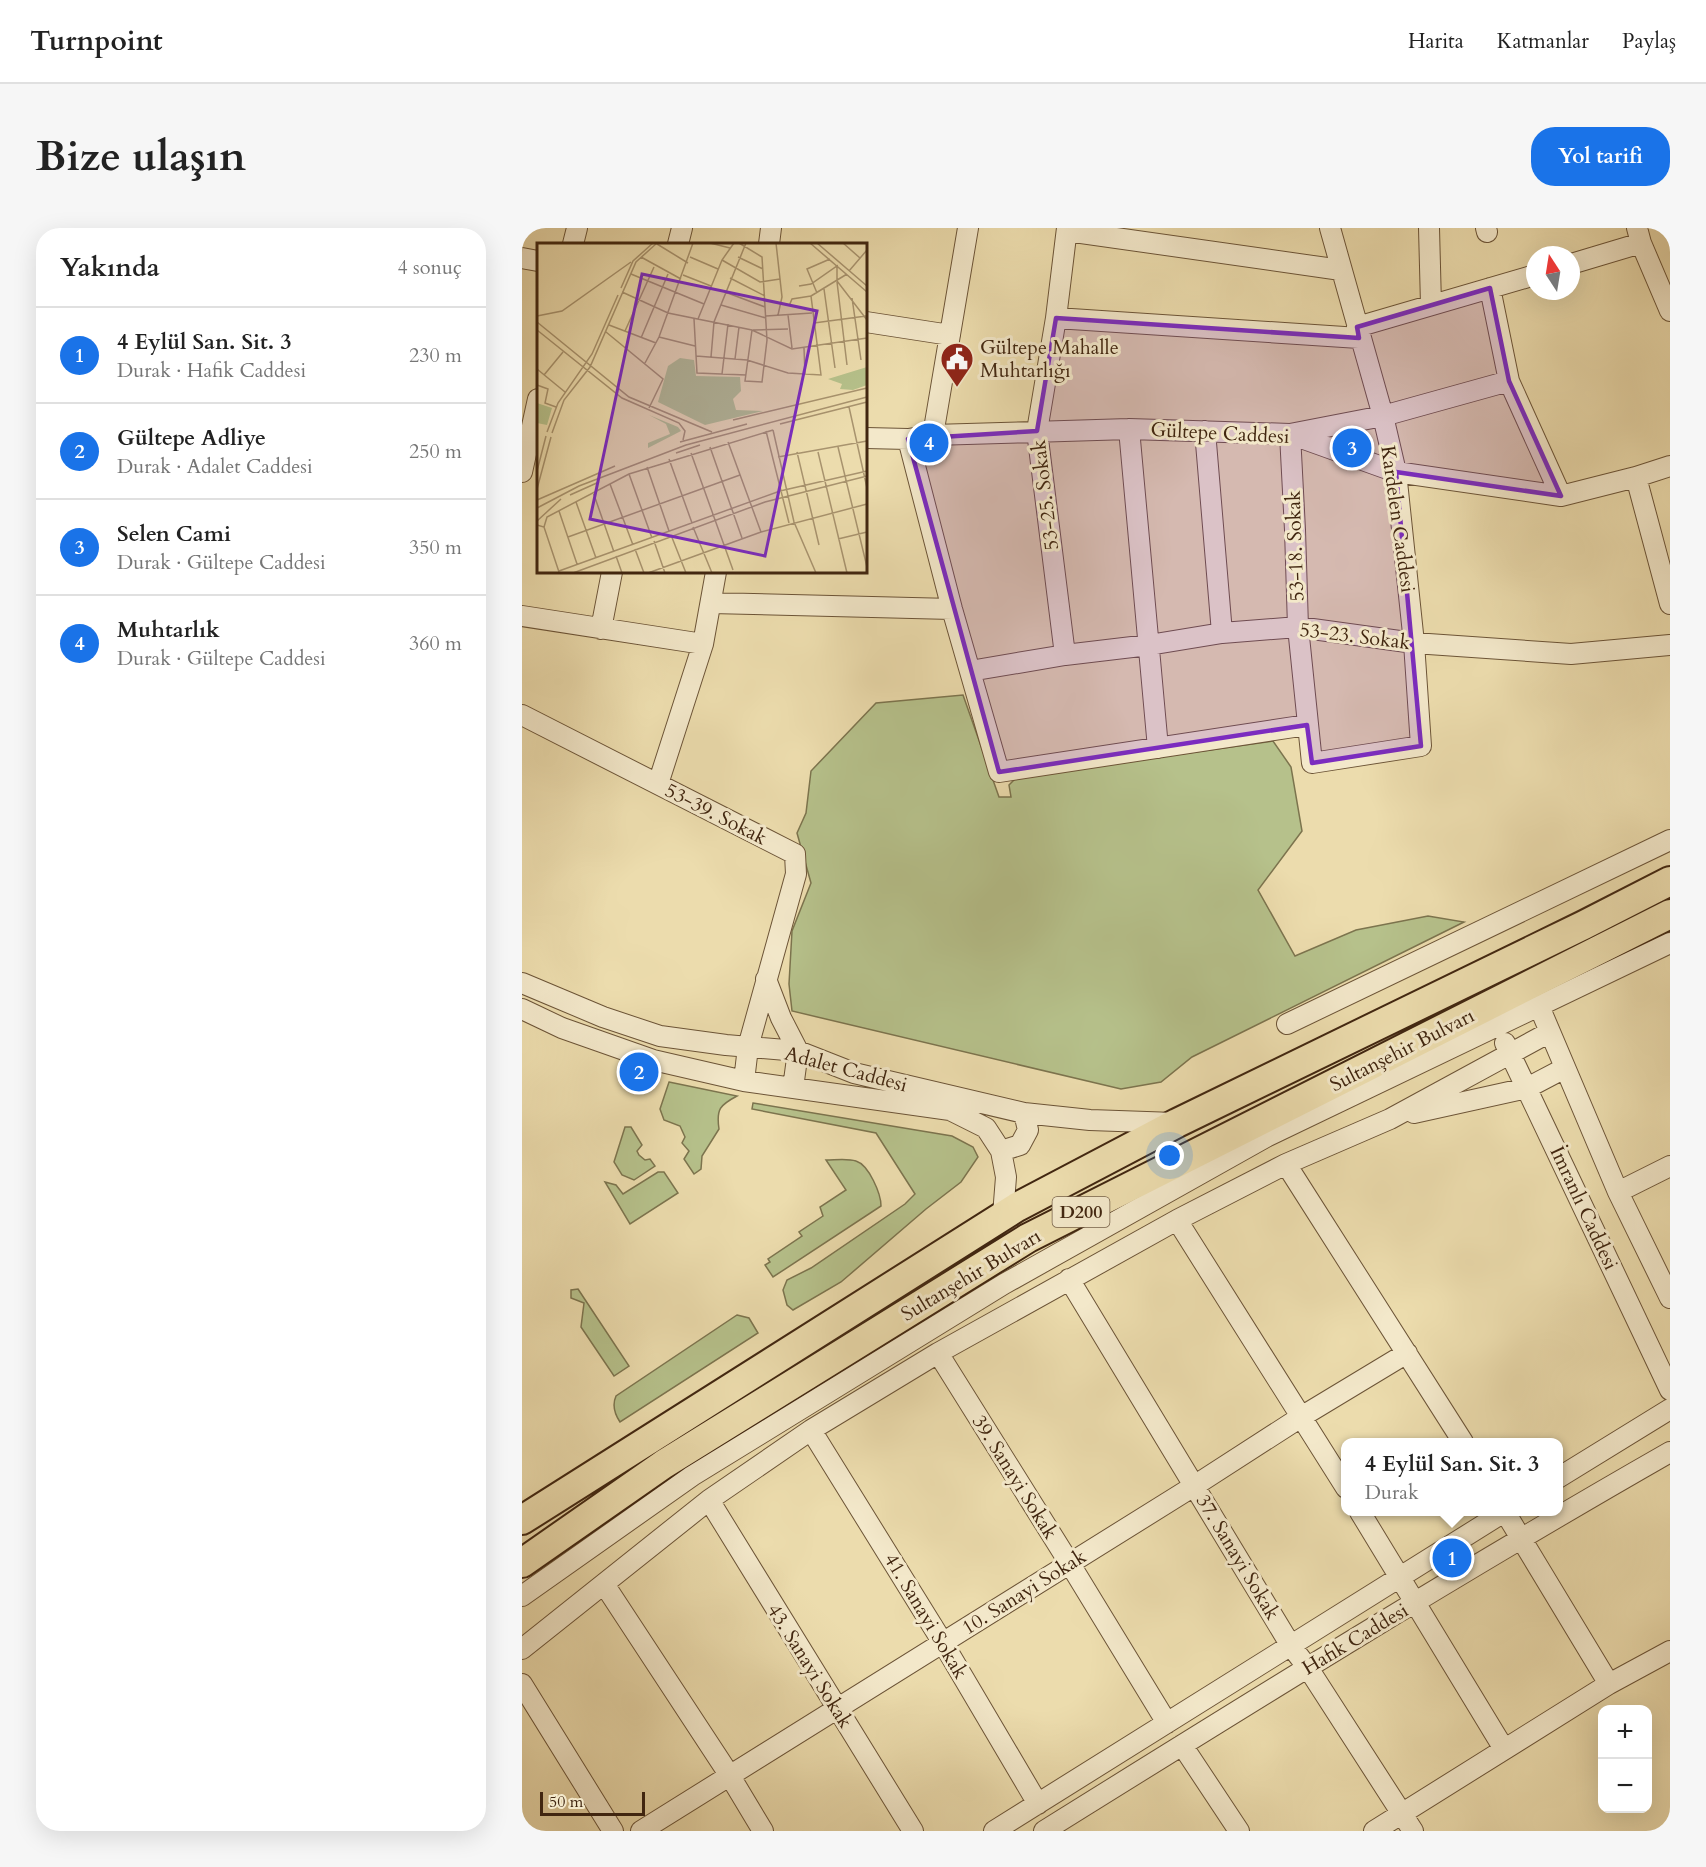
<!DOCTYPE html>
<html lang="tr">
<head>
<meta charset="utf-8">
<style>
  :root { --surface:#fff; --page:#f6f6f6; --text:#222; --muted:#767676; --line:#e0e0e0; --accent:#1a73e8 }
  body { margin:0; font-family:Cardo,serif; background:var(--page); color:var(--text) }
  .controls { position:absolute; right:18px; bottom:18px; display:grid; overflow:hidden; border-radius:12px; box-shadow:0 6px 24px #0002 }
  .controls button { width:54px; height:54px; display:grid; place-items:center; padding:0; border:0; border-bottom:2px solid var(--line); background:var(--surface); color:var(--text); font:30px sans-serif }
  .compass { position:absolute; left:1004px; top:18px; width:54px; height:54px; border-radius:50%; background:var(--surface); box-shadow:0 6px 24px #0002; rotate:348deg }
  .scale { position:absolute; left:18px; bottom:15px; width:105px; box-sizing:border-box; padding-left:6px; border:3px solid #412610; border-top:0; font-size:16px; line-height:21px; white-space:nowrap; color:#412610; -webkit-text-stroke:4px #f3e8ca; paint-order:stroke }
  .you { position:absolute; left:648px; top:928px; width:21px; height:21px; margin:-15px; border:4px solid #fff; border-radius:50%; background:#1a73e8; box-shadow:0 0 0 9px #1a73e833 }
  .badge { display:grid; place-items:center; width:39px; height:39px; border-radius:50%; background:var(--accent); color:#fff; font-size:20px; font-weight:700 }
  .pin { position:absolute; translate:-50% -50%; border:3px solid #fff; box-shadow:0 2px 6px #0006 }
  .popup { position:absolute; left:819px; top:1210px; width:222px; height:78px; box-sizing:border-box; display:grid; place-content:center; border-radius:12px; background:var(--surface); filter:drop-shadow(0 2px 4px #0005); font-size:20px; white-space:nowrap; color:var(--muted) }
  .popup b { font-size:22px; color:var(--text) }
  .popup::after { content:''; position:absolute; left:50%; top:100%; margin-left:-12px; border:12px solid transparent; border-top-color:var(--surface) }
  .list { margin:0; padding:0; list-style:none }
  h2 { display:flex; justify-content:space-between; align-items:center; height:78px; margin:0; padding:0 24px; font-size:26px }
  h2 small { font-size:20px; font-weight:400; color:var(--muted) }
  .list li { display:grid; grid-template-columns:39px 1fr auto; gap:18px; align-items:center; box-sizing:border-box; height:96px; padding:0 24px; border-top:2px solid var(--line) }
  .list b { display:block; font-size:22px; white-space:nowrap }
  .list p { margin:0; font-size:20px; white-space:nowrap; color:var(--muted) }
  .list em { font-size:20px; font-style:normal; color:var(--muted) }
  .map { position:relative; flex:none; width:1148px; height:1603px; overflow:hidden; border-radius:24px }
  header { display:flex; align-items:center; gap:36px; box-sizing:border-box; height:84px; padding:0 30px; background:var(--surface); border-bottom:2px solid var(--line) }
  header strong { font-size:28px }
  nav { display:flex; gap:33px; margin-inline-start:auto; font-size:21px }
  .intro { display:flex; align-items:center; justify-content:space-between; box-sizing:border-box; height:144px; padding:0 36px }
  h1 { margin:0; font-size:42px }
  .button { padding:15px 27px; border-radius:24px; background:var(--accent); color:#fff; font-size:21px; font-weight:700 }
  main { display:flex; gap:36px; padding:0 36px }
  aside { flex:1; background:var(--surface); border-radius:24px; box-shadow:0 6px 24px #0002 }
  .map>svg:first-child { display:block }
  .green { fill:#b6c18b; stroke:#7c744e; stroke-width:1.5 }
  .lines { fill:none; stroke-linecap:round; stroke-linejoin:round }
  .minor-casing { stroke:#6c5437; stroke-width:22 }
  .highway-casing { stroke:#412610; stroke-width:32 }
  .minor { stroke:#f3e8ca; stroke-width:20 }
  .highway { stroke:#ecdcad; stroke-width:28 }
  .marked { fill:#7b2cbf; fill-opacity:0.2; stroke:#7b2cbf; stroke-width:4.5; stroke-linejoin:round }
  .labels { text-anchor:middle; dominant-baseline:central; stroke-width:6; stroke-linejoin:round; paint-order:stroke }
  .shield { fill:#f3e8ca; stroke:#766048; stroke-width:1.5 }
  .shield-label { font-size:18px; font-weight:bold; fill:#412610 }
  .poi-label { font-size:20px; fill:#412610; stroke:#f3e8ca; text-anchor:start }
  .street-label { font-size:20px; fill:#412610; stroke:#f3e8ca }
  .inset-road { fill:none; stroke:#a8936e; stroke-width:1.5 }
  .view { fill:#7b2cbf; fill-opacity:0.15; stroke:#7b2cbf; stroke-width:3 }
  .inset-edge { fill:none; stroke:#412610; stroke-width:3 }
</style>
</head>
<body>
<header>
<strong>Turnpoint</strong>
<nav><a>Harita</a><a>Katmanlar</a><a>Paylaş</a></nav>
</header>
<div class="intro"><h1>Bize ulaşın</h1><a class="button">Yol tarifi</a></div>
<main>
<aside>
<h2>Yakında<small>4 sonuç</small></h2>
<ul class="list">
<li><span class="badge">1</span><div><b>4 Eylül San. Sit. 3</b><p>Durak · Hafik Caddesi</p></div><em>230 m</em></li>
<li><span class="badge">2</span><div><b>Gültepe Adliye</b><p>Durak · Adalet Caddesi</p></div><em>250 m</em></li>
<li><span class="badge">3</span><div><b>Selen Cami</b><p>Durak · Gültepe Caddesi</p></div><em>350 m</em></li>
<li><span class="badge">4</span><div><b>Muhtarlık</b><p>Durak · Gültepe Caddesi</p></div><em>360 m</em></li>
</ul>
</aside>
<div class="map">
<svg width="1148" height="1603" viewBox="0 0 1148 1603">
  <rect width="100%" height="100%" fill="#ecdcad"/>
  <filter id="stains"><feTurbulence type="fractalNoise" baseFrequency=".00333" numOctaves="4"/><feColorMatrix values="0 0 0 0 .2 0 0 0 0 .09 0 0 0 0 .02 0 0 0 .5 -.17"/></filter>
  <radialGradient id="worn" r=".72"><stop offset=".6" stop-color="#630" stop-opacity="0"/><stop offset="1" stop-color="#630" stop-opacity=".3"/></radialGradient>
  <path class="green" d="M441 467 477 569H489L487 557 495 549 751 513 769 539 780 603 736 662 773 728 834 702 906 688 942 694 670 829 639 854 599 861 270 783 267 756 270 703 289 655 275 605 284 585 289 543 354 475Z
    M147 854 215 868C198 877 194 881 197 901L180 928 179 941 172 946 162 931 167 923 160 915 163 909 158 898 142 892 138 881Z
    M231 875 430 908 451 919 456 929 439 954 404 981 319 1054 271 1082 265 1077 261 1062 265 1052 289 1040 383 976 393 966 354 905 230 881Z
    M103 899H109L120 917 115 923 117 927 123 932 128 931 133 938 112 952 100 947 92 934Z
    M304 932C313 932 325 930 334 933 347 937 359 966 359 978L251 1049 243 1037 248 1034 246 1031 280 1008 277 1004 301 988 298 979 324 962Z
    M136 944H142L156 965 108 996 83 954 94 957 101 966Z
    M56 1061 107 1138 92 1148 59 1099 62 1075 49 1070V1062Z
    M215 1087 227 1090 236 1105 98 1194C92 1185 90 1177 94 1168Z"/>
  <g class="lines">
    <g class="minor-casing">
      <path id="minor" d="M907 0 909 77
        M964 0 965 4
        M1115 0 1119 15 1148 83
        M545 3 819 42
        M51 16 55 0
        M156 16 160 0
        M247 16 249 0
        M0 30 16 33
        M1049 36 1119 15
        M968 60 987 153 1039 268
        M534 90 837 110
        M344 94 428 107
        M835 99 1013 47
        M607 201 636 520
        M683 203 700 405
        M768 206 773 302 776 399 790 535 899 518 892 415 874 244 861 188 808 0
        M768 206 861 188 987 153
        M411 207 446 0
        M344 210 386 211 411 207 607 201 768 206 874 244 1039 268 1114 249 1148 238
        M386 211 430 381 477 544 785 497
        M0 244 16 171
        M1114 249 1148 376
        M189 375 430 381
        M0 388 181 416
        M79 401 90 344
        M543 427 515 203 534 90 545 0
        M448 443 543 427 627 417 700 405 776 399 892 415 1049 426 1148 417
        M0 487 273 626 274 646 226 819 222 853
        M136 556 181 416 194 344
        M244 751 259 790 276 823 271 860
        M0 755 81 789 138 808 204 817 276 823 332 845 502 885 568 892 653 895
        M1017 778 1096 964 1148 1070
        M0 781 40 800 131 832 222 853 428 882 464 900 479 923 484 949 481 987
        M765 796 1148 612
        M983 815 1148 1162
        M892 885 1005 860 1043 840
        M479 923 498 917 506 902 502 885
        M764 936 941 1214
        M1096 964 1148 938
        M655 992 824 1260
        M547 1051 769 1418 786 1440 891 1603
        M416 1125 548 1336 645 1495
        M289 1202 421 1415 516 1576
        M1036 1250 1148 1181
        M187 1272 391 1603
        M838 1284 982 1521
        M983 1284 1087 1456
        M82 1356 208 1548 241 1603
        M0 1368 170 1248 482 1056 746 908 1148 715
        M0 1421 187 1272 289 1202 416 1125 655 992 764 936 868 891 1028 804
        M0 1456 91 1603
        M660 1517 717 1603
        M119 1603 672 1258 779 1189 885 1125
        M472 1603 982 1284
        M522 1603C729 1474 936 1345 1148 1224
        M852 1603 1087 1456 1148 1423"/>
    </g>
    <g class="highway-casing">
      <path id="highway" d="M0 1292 495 979 655 895 1062 697 1148 653
        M0 1335 142 1236 506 1010 1148 686"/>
    </g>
    <use href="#minor" class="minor"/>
    <use href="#highway" class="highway"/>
  </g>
  <path class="marked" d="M968 60 987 153 1039 268 874 244 899 518 790 535 785 497 477 544 386 211 515 203 534 90 837 110 835 99Z"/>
  <defs>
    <g id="civic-pin" transform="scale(1.725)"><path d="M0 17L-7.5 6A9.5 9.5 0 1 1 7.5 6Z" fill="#8f2418" stroke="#f3e8ca"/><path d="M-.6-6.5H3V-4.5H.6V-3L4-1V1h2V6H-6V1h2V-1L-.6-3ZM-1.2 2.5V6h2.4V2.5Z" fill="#fff"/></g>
  </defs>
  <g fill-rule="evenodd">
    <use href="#civic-pin" x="435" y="131"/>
  </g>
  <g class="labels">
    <rect class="shield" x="530.5" y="969" width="57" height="30" rx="4.5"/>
    <g class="shield-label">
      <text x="559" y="984">D200</text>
    </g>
    <g class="poi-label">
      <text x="458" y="119">Gültepe Mahalle<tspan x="458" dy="23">Muhtarlığı</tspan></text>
    </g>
    <g class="street-label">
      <text transform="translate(698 205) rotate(3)">Gültepe Caddesi</text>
      <text transform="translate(523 267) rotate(-97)">53-25. Sokak</text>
      <text transform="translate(876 291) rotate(82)">Kardelen Caddesi</text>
      <text transform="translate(773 318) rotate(-92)">53-18. Sokak</text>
      <text transform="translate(833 408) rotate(7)">53-23. Sokak</text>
      <text transform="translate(194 586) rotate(27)">53-39. Sokak</text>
      <text transform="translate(880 822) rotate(-27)">Sultanşehir Bulvarı</text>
      <text transform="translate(324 841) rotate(15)">Adalet Caddesi</text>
      <text transform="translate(1062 980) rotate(65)">İmranlı Caddesi</text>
      <text transform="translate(449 1047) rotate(-31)">Sultanşehir Bulvarı</text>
      <text transform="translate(493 1249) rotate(58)">39. Sanayi Sokak</text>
      <text transform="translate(716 1329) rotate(59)">37. Sanayi Sokak</text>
      <text transform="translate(502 1364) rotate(-32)">10. Sanayi Sokak</text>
      <text transform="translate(404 1388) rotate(59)">41. Sanayi Sokak</text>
      <text transform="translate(833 1411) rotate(-31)">Hafik Caddesi</text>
      <text transform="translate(288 1438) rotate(58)">43. Sanayi Sokak</text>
    </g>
  </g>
  <g transform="translate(15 15)">
    <rect width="330" height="330" fill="#ecdcad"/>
    <path d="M143 115 157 117 159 133 203 134 204 148 196 156 199 167 226 168 168 182 121 159 131 123ZM330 124V142L316 147 303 146 305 141 291 136ZM0 160 15 165 10 182 0 180ZM112 172 141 184 144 188 111 205V200L133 191 129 181Z" fill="#b6c18b"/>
    <path class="inset-road" d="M173 0 193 5M202 0 225 14 230 97 225 139 208 138 215 87M239 0 245 54 241 72M273 0 330 49M280 0 330 43M306 0 323 15M120 1 151 20M104 14 144 36M153 14 181 26M201 14 226 26M185 17 223 39 243 36M312 28 330 7M94 31 167 61M146 32 174 43M193 35 228 53M300 39 310 122M262 43 274 41 300 23V38L330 77M84 45 96 18 116 0M287 46 298 125M85 49 131 70 215 87 255 106 330 95M188 49 228 64M280 50 270 26 293 16M315 55 324 117M184 62 229 75M252 63 255 56 274 53M251 72 255 105M0 73 25 68 94 19M229 73 275 70M157 76 160 130 209 132M161 76 185 17 197 0M0 79 92 154 175 189M277 80 329 73M72 82 119 100M0 87 85 155 142 180 148 188 146 197M216 87 251 86M88 88 117 24M69 89 126 136 112 165M122 94 158 103M104 95 131 31M267 105 268 132M159 113 210 117 251 130 284 132 274 53 310 31M174 114 177 79 209 0M198 116 202 84M108 120 122 94 156 0M0 126 28 149M185 131 191 81M7 132 26 109M0 142 11 146 8 160 19 164M312 164 330 245M196 177 330 145M243 181 330 159M236 187 257 279 279 330M229 188 252 280M10 189 21 160 55 111 81 52M15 190 27 157 53 124 99 19 120 0M143 199 210 181M191 199 224 289M173 204 205 295M301 204 330 324M260 209 282 302M281 209 310 330M139 210 163 202M154 210 196 327M241 214 330 198M132 216 155 280M110 224 132 288M0 228 9 193M92 231 115 295M73 241 96 302M0 246 14 194M56 249 77 309M33 252 62 239M0 257 78 223M39 259 59 315M0 265 42 243 149 202 330 154M22 268 40 321M0 278 24 256M0 282 7 284 22 329M7 284 10 274 92 231 236 187M156 284 175 330M134 292 149 330M31 294 203 232M301 296 330 289M117 298 128 330M98 306 107 330M79 313 85 330M22 328 243 248 330 228M36 330 228 259 330 233M111 330 224 289 330 261"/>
    <path class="view" d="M105 31 280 68 228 313 53 276Z"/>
    <rect width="330" height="330" class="inset-edge"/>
  </g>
  <rect width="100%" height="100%" filter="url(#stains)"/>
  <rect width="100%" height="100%" fill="url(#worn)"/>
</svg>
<div class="controls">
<button>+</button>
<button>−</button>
</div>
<svg class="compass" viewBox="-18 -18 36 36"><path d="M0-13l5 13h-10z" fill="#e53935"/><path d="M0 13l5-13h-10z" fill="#767676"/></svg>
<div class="scale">50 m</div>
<div class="you"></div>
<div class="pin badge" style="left:930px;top:1330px">1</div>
<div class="popup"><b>4 Eylül San. Sit. 3</b>Durak</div>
<div class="pin badge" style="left:117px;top:844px">2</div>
<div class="pin badge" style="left:830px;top:220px">3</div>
<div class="pin badge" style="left:407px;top:215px">4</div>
</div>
</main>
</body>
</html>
